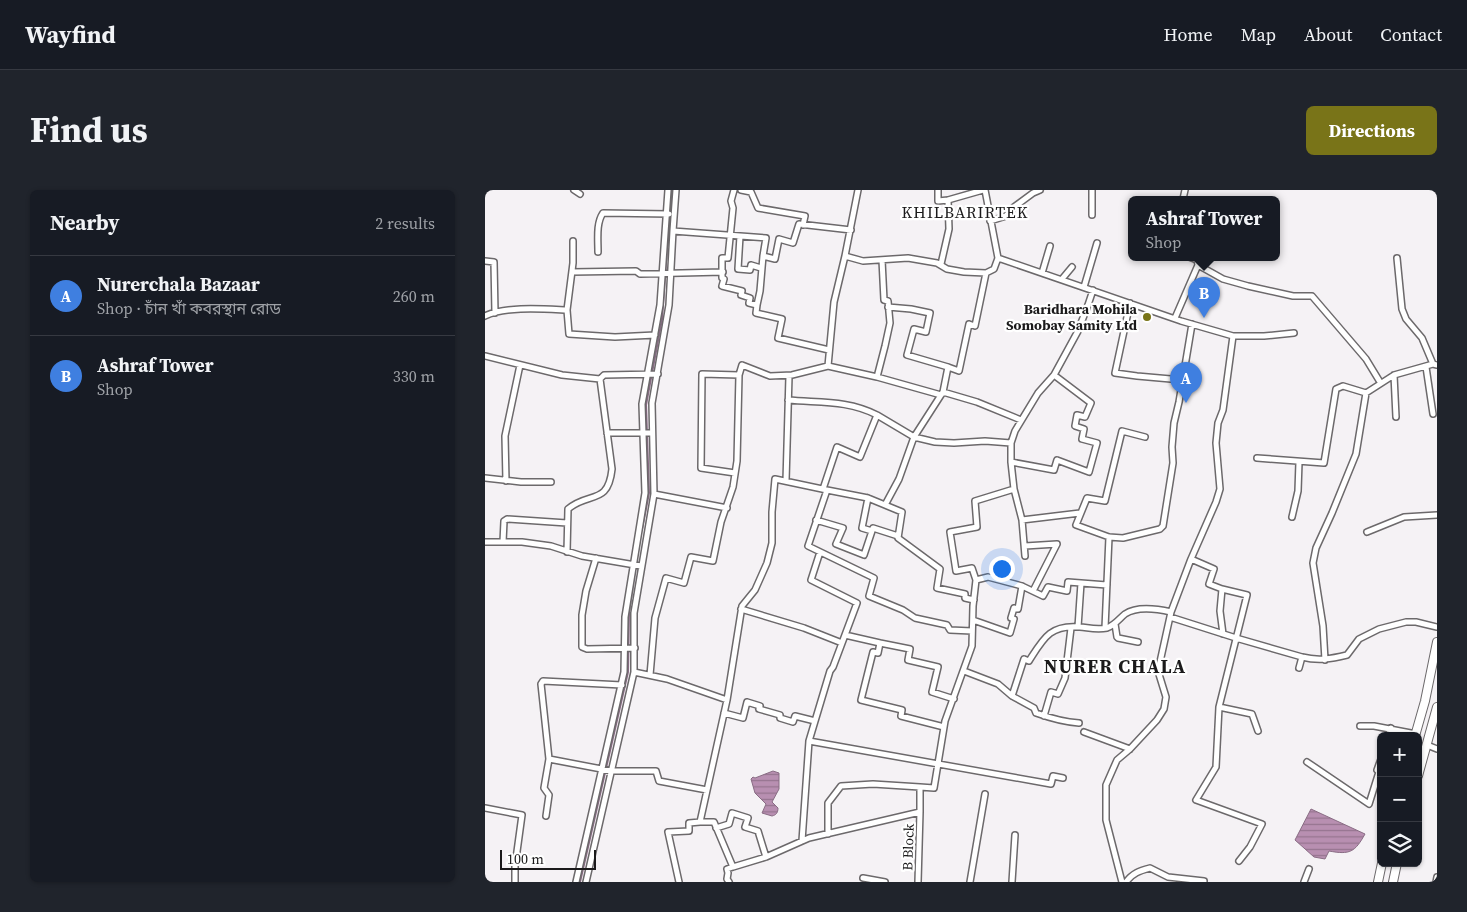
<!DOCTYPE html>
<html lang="en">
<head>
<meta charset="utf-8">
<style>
  :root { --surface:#171b24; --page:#20242c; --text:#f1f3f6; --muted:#9ea1a6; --line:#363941; --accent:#797418 }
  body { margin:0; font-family:"Source Serif 4","Noto Sans Bengali",serif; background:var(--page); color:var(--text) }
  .controls { position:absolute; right:15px; bottom:15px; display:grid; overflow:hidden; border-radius:8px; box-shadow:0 1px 4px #0004 }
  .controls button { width:45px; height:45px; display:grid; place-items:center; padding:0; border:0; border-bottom:1px solid var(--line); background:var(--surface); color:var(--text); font:25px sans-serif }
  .scale { position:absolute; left:15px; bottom:12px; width:96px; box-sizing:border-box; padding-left:5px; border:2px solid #1b1a1b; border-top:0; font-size:14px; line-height:18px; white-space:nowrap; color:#1b1a1b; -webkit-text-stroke:4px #fff; paint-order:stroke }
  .you { position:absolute; left:516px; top:378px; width:18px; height:18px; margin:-12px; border:4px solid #fff; border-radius:50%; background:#1a73e8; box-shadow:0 0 0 8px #1a73e833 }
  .badge { display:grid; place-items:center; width:32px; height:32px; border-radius:50%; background:var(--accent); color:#fff; font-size:16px; font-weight:700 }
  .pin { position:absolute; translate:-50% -41px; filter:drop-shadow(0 1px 2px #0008) }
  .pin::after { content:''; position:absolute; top:26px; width:18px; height:15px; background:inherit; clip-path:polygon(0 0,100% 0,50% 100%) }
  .popup { position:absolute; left:643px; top:6px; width:152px; height:65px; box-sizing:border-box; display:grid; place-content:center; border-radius:8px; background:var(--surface); filter:drop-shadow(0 1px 4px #0005); font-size:16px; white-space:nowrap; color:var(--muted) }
  .popup b { font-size:19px; color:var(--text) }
  .popup::after { content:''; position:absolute; left:50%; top:100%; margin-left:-10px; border:10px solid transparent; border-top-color:var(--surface) }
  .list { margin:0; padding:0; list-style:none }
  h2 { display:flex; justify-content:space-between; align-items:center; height:65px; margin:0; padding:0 20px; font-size:21px }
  h2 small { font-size:16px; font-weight:400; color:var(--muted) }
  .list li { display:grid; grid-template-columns:32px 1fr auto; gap:15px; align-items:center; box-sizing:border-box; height:80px; padding:0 20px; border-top:1px solid var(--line) }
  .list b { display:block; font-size:19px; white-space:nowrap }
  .list p { margin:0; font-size:16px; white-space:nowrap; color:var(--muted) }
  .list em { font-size:16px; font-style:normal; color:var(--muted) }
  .icon { flex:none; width:28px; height:28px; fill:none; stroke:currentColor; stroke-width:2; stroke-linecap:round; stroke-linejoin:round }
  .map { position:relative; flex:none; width:952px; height:692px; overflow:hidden; border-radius:8px }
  header { display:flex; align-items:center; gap:30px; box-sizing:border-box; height:70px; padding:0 25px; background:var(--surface); border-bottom:1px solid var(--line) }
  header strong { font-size:24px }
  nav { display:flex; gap:28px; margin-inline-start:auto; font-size:18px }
  .intro { display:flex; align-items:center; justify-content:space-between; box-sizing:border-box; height:120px; padding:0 30px }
  h1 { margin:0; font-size:35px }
  .button { padding:12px 22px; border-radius:8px; background:var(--accent); color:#fff; font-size:18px; font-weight:700 }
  main { display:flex; gap:30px; padding:0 30px }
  aside { flex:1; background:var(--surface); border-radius:8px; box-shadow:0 1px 4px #0004 }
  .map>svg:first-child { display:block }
  .water { fill:url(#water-rules); stroke:#896c84 }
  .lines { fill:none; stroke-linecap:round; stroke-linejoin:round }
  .stream { stroke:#896c84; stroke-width:2 }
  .minor-casing { stroke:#6c696b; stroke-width:8 }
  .secondary-casing { stroke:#6c696b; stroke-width:10 }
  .minor { stroke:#fff; stroke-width:5 }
  .secondary { stroke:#fff; stroke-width:8 }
  .poi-dot { fill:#797418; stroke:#fff; stroke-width:2 }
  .labels { text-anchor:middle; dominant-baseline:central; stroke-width:4.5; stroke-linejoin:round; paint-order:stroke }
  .poi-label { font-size:14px; font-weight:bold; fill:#1b1a1b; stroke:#fff; text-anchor:end }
  .street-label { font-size:14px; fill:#1b1a1b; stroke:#fff }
  .quarter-label { font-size:16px; letter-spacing:1px; fill:#1b1a1b; stroke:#fff }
  .district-label { font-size:19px; font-weight:bold; letter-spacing:1px; fill:#1b1a1b; stroke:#fff }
</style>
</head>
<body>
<header>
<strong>Wayfind</strong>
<nav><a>Home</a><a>Map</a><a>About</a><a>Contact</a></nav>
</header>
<div class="intro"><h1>Find us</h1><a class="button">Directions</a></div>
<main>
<aside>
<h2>Nearby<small>2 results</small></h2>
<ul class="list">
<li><span class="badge" style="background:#3f7fe0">A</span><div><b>Nurerchala Bazaar</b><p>Shop · চাঁন খাঁ কবরস্থান রোড</p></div><em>260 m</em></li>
<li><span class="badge" style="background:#3f7fe0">B</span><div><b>Ashraf Tower</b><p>Shop</p></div><em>330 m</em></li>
</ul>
</aside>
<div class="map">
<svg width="952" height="692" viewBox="0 0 952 692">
  <defs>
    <pattern id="water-rules" width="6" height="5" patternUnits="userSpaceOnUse" patternTransform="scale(1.25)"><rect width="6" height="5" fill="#b88fb1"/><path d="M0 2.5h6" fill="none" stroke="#95748f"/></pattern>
  </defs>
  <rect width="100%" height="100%" fill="#f5f2f5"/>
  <path class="water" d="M288 581 294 583V599L287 612 293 618C293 623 291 625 287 626L277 623 281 614 270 603 266 589 268 587 270 588Z
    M826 619 880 644C870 662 865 665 844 661L840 669 829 667 810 650Z"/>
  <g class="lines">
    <path class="stream" d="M157 339 164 303 161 215 177 129 186 0
      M95 692 143 482 144 422 150 380"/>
    <g class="minor-casing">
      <path id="minor" d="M89 0 95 4
        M191 0 188 41 281 48 278 66 290 69 294 49 308 53 314 34 366 40
        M249 0 246 11 248 18 243 68H237V88L239 89 237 96 257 101 256 105 265 108 264 113 272 115 275 101 278 66
        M256 0 266 2 273 18 320 26 318 35
        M373 0 360 66 378 71 423 68 452 73 462 79 479 82 501 83 509 79 513 68 696 131 748 146H779L809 143
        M453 0V11L463 10 464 39 456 74
        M500 0 513 68
        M607 0V25
        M698 9 700 0
        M463 10 498 0
        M505 31 521 26 529 17 548 3 555 0
        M255 46 253 79 265 80 266 75 276 78
        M113 62C113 49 111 33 118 23L184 24
        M704 67 712 70 713 75 738 89 763 96 808 106H827L881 169 895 192
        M912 68 917 119 921 129 937 148 948 174
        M0 71 9 72 10 123
        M87 82 151 81 155 84 238 82
        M557 83 565 56
        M577 89 587 77
        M599 97 612 53
        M645 113 630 183 652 186 697 190
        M272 115 271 123 297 129 293 148 344 160
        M403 117 426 119 445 123 441 142 429 139 422 165 463 177
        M82 120 84 144 130 147 170 145
        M0 126C20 116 59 119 82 120L88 73V51
        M690 128 713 75
        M0 166 77 185 115 189 119 185 173 184
        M343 176 349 112 360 66
        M941 177 948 224
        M909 185 911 227
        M392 187 400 156 405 133 403 111 399 110 397 70
        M458 202 463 177 474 181 484 134 490 136 501 83
        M456 205 429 247 414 289 400 315 417 322 413 348 455 379 452 398 480 404V408L489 410
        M303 210C335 213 363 210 392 225
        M122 243H167
        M660 247 637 241 620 311 602 308 591 335 624 347 638 348 675 339 678 336 688 273 687 257 689 233 694 212 707 134
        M772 268 839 273 851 199 858 196 881 203
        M526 272 569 280 572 270 604 282 612 253 597 249 599 239 590 236 592 225 600 227 606 213 569 185
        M250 283 216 278 217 184 254 185
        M0 288 36 292H66
        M21 291 20 246 35 175
        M301 291 304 186
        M338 299 352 257 375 267 392 225 429 247 450 252 469 253 500 251 526 253
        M342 300 383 308 377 338 387 341
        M169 304 242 318
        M383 308 400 315
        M807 327 813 301 814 272
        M331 330 358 338 351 354 379 365 388 338 413 346
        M537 330 595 323
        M882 342 919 327 952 325
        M0 352H37L66 356 97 366 156 376
        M18 352 19 331 22 329 82 333
        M540 356 572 354 548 401
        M82 362 83 319C104 301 123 316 127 279L115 189
        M335 362 326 390 372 413 348 477 345 481 324 551 566 594 568 586 578 588
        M540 366 537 330 529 299 526 272V253L530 241 553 203 569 185 593 141 603 115 608 100
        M111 368 101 401 97 425V457L102 459 150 458
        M706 369 729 379 724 394 737 399 735 421 738 444
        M491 390 487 378 471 381 465 342 492 337 490 311 529 299
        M737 399 762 405 734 517 731 577 711 610 777 634 765 657 754 671
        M256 419 319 438 357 453
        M685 427 751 448 817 467 814 478
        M488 430 525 443 529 429 526 428 529 418 533 419 537 396
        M630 434 632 447 633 448 653 452
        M593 437 596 393 622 395
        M620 438 624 347
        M487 441 465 440 462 435 430 428 418 420 384 406 389 388 323 356 342 300 290 289 287 322V353L282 373 270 400 257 416 242 510 215 632H229L248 677 281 667 324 648 435 622V597L449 598 460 531 487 456 488 416 491 390 503 387 537 396 558 406 563 397 582 401 583 392 596 393
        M360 445 395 453 393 463 388 462 376 510 417 520 416 526 459 537
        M395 453 425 459 423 470 453 477 447 502 469 509
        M817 467C833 471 846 469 862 465L874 449 894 439 921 432H931L952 437
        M840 470 838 436 828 373 831 358 847 323 871 264 881 203 909 185 948 174 952 175
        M479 481 513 494 527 506
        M149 482 182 489 242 510
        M165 485 170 428 181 388 199 393 206 367 228 371 236 332 248 297 252 271 254 185 257 175 285 186 307 185 343 176 392 187 456 205 458 202 492 212 536 230
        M137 495 58 491 56 494 64 569 127 581H171L174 591 222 600
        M734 517 767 524 773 541
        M239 523 258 528 262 512 275 516 274 519 295 525V528L308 532 310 526 330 531
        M559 526 566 502 573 504 580 488 586 438
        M594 533C579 532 565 528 551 523L549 518 527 506 539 469 544 471C558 449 565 434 595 437 605 438 612 440 622 438 630 435 634 429 640 424 652 416 673 419 686 422
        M875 536H889L931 544
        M599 542 645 559
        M903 546 906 538
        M942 555 952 559
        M822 572 884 614 894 582 892 580 896 569
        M0 618 37 625 30 676V692
        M61 626 64 605 59 598 64 569
        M231 638 244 634 247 623 263 628 260 637 273 641 281 667
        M343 644V613L356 596 388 594 435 597
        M317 651 324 551
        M378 688 400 692
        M91 692 139 482 140 427 160 303 157 214 175 115 183 0
        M101 692 149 482V423L169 304 167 213 184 115 188 41
        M194 692 183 642 204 641V633L215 632
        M244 692 242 689 243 683 242 679 248 677
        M433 692 435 622
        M485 692 500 604
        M527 692 530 645
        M637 692 621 630V595L632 570 645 559 672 530 679 519 681 507 673 481 686 422 706 369 731 312 735 299 731 253 733 233 738 220 748 146
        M641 692C648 683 654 681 665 678L683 687 719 691 718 692
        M819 692 824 679
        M951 692 952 687"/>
    </g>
    <g class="secondary-casing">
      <path id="secondary" d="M930 546 940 511 952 452
        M933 586 952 517
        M893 692 897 673
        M908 692 912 673"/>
    </g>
    <use href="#minor" class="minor"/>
    <use href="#secondary" class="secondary"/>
  </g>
  <circle class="poi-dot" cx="662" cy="127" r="5"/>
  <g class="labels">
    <g class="poi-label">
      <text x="652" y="119">Baridhara Mohila<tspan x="652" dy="16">Somobay Samity Ltd</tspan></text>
    </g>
    <g class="street-label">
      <text transform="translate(423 657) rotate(-88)">B Block</text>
    </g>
    <g class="quarter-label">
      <text x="480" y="22">KHILBARIRTEK</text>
    </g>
    <g class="district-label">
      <text x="630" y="476">NURER CHALA</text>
    </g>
  </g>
</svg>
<div class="controls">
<button>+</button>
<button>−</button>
<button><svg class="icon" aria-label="layers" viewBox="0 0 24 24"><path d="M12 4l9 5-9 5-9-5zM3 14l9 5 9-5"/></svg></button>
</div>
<div class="scale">100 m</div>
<div class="you"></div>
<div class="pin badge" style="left:701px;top:213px;background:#3f7fe0">A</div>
<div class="pin badge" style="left:719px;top:128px;background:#3f7fe0">B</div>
<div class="popup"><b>Ashraf Tower</b>Shop</div>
</div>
</main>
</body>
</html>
